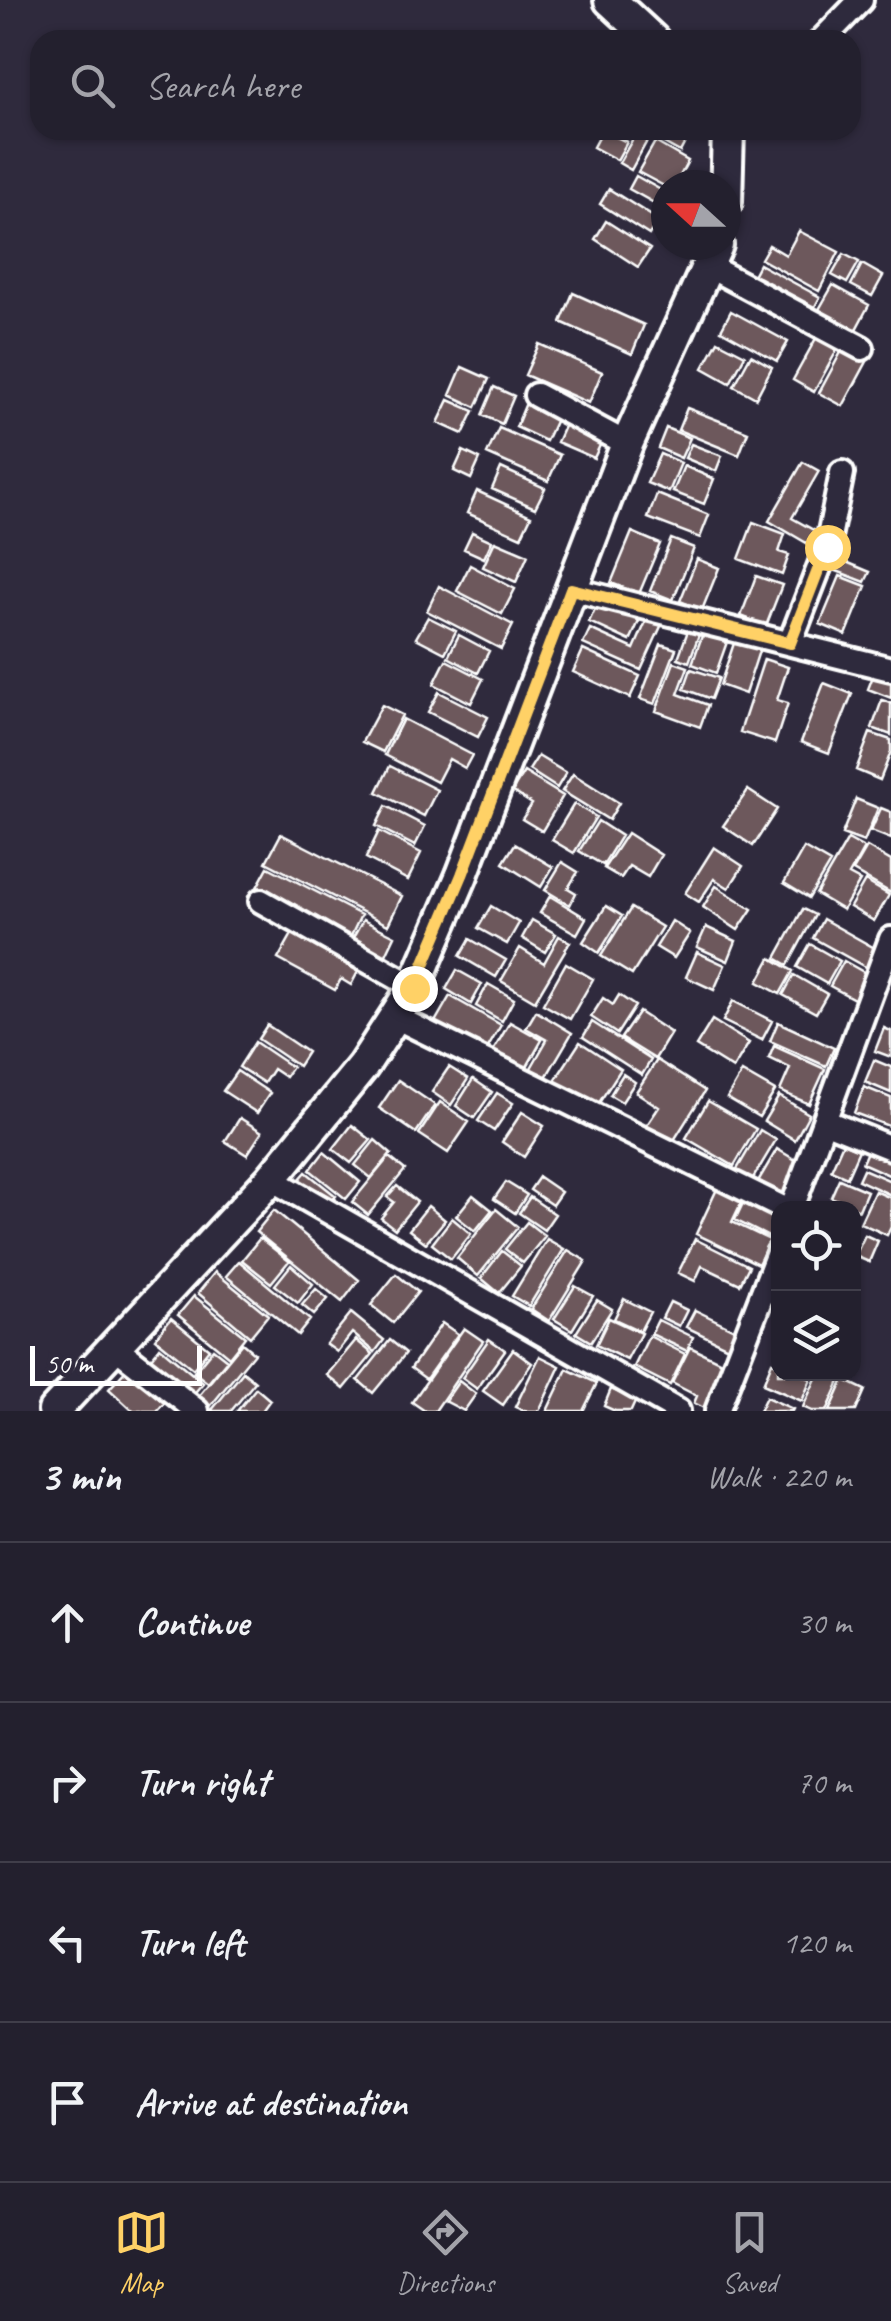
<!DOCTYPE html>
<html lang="en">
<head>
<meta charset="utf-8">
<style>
  :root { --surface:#23202e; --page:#2f2d3a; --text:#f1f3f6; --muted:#a3a3aa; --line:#403e4a; --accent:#ffd166 }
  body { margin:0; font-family:Caveat,sans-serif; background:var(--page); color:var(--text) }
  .controls { position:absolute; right:30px; bottom:30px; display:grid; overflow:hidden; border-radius:20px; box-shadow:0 2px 8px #0004 }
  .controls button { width:90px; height:90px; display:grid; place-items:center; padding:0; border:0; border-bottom:2px solid var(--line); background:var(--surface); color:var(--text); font:50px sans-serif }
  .compass { position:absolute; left:651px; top:170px; width:90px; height:90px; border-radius:50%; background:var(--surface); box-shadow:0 2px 8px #0004; rotate:291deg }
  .scale { position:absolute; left:30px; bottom:25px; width:172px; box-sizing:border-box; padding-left:10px; border:5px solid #fff; border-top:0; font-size:28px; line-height:35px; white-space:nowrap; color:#fff; -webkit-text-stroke:8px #2f2a3d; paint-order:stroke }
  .stop { position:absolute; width:30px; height:30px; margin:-22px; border:8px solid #ffd166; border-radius:50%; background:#fff }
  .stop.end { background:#ffd166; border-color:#fff; box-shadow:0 2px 10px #0008 }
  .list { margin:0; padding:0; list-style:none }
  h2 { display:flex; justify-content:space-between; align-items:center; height:130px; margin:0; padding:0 40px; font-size:42px }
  h2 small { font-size:32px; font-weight:400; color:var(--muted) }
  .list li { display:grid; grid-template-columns:65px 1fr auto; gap:30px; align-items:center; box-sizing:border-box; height:160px; padding:0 40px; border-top:2px solid var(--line) }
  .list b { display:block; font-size:38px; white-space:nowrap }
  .list em { font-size:32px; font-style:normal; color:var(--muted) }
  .icon { flex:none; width:55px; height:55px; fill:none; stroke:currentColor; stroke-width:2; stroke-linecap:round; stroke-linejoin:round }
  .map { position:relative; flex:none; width:891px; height:1411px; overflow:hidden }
  .search { position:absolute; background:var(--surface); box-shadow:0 2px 8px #0004; left:30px; right:30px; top:30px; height:110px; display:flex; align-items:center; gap:25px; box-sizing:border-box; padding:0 35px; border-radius:30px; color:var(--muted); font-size:38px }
  .sheet { height:770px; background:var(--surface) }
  nav { display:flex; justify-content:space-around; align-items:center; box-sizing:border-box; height:140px; border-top:2px solid var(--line); background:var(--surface); font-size:28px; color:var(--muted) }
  nav a { display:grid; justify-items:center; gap:5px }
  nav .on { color:var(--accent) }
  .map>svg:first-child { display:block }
  .building { fill:#6d585b; stroke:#fff; stroke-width:2.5 }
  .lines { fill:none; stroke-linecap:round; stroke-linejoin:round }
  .minor-casing { stroke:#fff; stroke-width:30 }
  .secondary-casing { stroke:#fff; stroke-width:38 }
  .minor { stroke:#2f2a3d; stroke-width:22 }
  .secondary { stroke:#2f2a3d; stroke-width:30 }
  .route { stroke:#ffd166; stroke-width:12 }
</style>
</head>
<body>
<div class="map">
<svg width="891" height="1411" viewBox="0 0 891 1411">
  <rect width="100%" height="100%" fill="#2f2a3d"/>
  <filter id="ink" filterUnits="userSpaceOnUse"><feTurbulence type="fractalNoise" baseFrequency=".01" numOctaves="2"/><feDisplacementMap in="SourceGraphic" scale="20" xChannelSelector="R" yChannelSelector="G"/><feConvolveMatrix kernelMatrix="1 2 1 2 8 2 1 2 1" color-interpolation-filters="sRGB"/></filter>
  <g filter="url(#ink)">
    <path class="building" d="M602 130 627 142 617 160 593 147Z
      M662 130H680L689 135 680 152 657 139Z
      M635 135 647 141 631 170 619 163Z
      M655 142 688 161 675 185 666 187 638 172Z
      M636 176 666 193 663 208 629 189Z
      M609 189 658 220 649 235 600 204Z
      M606 221 650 249 638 267 595 239Z
      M799 231 839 252 819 291 761 259 769 245 786 255Z
      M844 254 859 262 847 283 832 275Z
      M759 264 820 297 811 314 750 281Z
      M862 264 883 276 872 296 851 285Z
      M833 285 869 305 854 333 817 313Z
      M573 293 644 325 632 354 561 322Z
      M731 311 788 342 777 361 721 330Z
      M820 331 841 343 814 392 793 380Z
      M718 341 745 355 730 383 703 368Z
      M846 343 870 356 843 406 819 393Z
      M539 344 602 372 589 403 525 375Z
      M751 355 772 367 756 398 734 386Z
      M462 367 489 379 476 407 450 395Z
      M494 387 514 396 502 424 482 415Z
      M449 400 474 411 463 434 438 423Z
      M526 403 557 417 546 441 516 427Z
      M687 408 748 432 739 455 678 430Z
      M565 424 602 441 594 458 557 442Z
      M499 428 560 455 548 481 487 454Z
      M666 428 690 438 681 458 658 448Z
      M691 444 722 456 716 471 685 458Z
      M463 451 480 459 471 479 454 471Z
      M660 454 681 463 669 492 647 483Z
      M803 462 819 471 792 518 817 532 810 545 769 521Z
      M684 466 714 479 704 504 673 492Z
      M501 468 545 488 535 508 492 489Z
      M477 491 531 516 521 537 467 513Z
      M657 494 709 515 700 538 648 518Z
      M753 522 785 534 779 552 789 555 782 575 739 559Z
      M472 532 492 541 484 558 464 549Z
      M632 532 660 544 639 594 611 583Z
      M671 539 694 548 673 600 650 591Z
      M495 541 528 555 516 582 483 567Z
      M697 559 719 568 702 610 680 601Z
      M839 559 870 572 865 582 834 570Z
      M470 565 515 589 502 614 457 591Z
      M756 576 782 585 766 626 741 616Z
      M840 576 866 586 846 635 820 624Z
      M439 586 513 625 501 649 427 611Z
      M599 600 640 619 630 641 589 622Z
      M428 617 456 631 445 653 416 638Z
      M648 617 662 624 641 670 583 644 590 629 634 649Z
      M690 625 701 629 689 662 678 658Z
      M703 633 727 642 716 673 692 664Z
      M459 635 489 651 478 673 448 657Z
      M735 640 760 648 745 694 720 685Z
      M661 644 676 649 655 704 640 699Z
      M583 650 640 676 630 698 573 672Z
      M764 659 788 667 777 700 788 703 775 743 740 732Z
      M446 660 483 679 471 703 434 684Z
      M674 662 688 667 678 694 708 705 700 727 656 711Z
      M691 669 719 678 711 699 684 689Z
      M875 671 891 678V698L868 689Z
      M824 683 852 694 829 753 801 742Z
      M439 692 488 717 478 737 428 712Z
      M882 700 891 703V735L872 728Z
      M382 705 402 715 383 752 362 742Z
      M403 719 472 755 465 768 449 759 437 782 385 755Z
      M870 733 891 740V752L880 780 856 770Z
      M538 756 566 773 557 788 529 770Z
      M390 766 437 790 424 816 377 792Z
      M524 772 563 796 542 831 522 819 532 804 512 791Z
      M573 774 619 803 609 820 562 791Z
      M748 790 777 809 753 846 723 826Z
      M856 799 878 808 864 842 842 834Z
      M574 804 596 817 574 853 552 840Z
      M386 806 425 826 415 846 376 826Z
      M881 808 891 812V839L871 831Z
      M598 821 621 836 603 865 579 851Z
      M379 831 421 853 408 880 366 858Z
      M627 833 661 855 648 877 629 866 621 878 604 868Z
      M281 834 402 896 388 925 266 862Z
      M848 839 864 848 849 875 860 881 843 910 816 894Z
      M515 844 553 867 541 887 503 863Z
      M714 847 743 866 729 888 714 879 699 902 685 893Z
      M867 847 891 861V893L853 871Z
      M804 848 830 863 809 898 784 883Z
      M562 862 578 872 568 888 576 893 570 905 545 890Z
      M268 867 361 915 349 940 255 891Z
      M865 881 889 895 874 921 850 907Z
      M716 886 752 909 738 930 703 907Z
      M550 896 586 918 577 934 540 913Z
      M491 906 519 923 507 944 478 928Z
      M606 906 622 916 599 953 583 942Z
      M631 908 662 927 632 975 601 956Z
      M803 909 815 915 788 965 776 958Z
      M823 919 878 950 867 968 813 938Z
      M363 920 395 936 385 957 352 940Z
      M532 920 556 934 545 952 522 938Z
      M672 921 690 933 674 958 656 947Z
      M706 927 736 941 728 961 697 947Z
      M295 929 361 966 351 985 341 979 335 990 278 959Z
      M559 936 570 942 535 1001 501 981 520 948 544 963Z
      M470 939 506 960 496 977 460 956Z
      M810 944 840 961 827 984 797 967Z
      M697 952 725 965 714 990 686 977Z
      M771 958 793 971 780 994 758 982Z
      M844 961 874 978 860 1002 830 986Z
      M566 963 593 979 570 1019 543 1004Z
      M457 970 482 984 471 1004 446 989Z
      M794 975 827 994 816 1013 783 995Z
      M488 984 514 999 502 1021 476 1006Z
      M619 995 635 1006 617 1034 591 1017 603 998 613 1005Z
      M450 996 501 1025 486 1051 435 1022Z
      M733 1001 772 1021 762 1040 723 1021Z
      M536 1011 572 1033 542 1084 527 1075 547 1040 526 1028Z
      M639 1012 671 1033 655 1059 621 1038Z
      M712 1020 749 1043 733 1069 696 1046Z
      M510 1022 542 1040 525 1070 493 1051Z
      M592 1022 651 1060 642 1075 583 1037Z
      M778 1022 834 1048 826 1066 770 1041Z
      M267 1025 307 1052 298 1066 258 1039Z
      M884 1028 891 1031V1057L875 1051Z
      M255 1042 292 1067 285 1077 273 1069 264 1083 239 1067Z
      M580 1042 621 1069 595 1109 554 1082Z
      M774 1046 825 1069 809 1104 780 1091 790 1068 769 1058Z
      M657 1060 705 1091 671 1145 645 1128 659 1107 636 1092Z
      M874 1060 891 1067V1093L865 1082Z
      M449 1067 468 1079 451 1105 432 1092Z
      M237 1071 270 1093 257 1113 223 1091Z
      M742 1072 775 1091 759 1117 727 1098Z
      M623 1074 635 1082 622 1102 610 1095Z
      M473 1079 492 1092 474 1118 456 1106Z
      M398 1080 435 1105 416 1133 379 1108Z
      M864 1087 891 1098V1127L854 1113Z
      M497 1093 513 1103 494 1131 478 1121Z
      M779 1096 809 1114 795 1140 764 1121Z
      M708 1101 756 1129 734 1166 686 1138Z
      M440 1102 469 1122 448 1153 419 1134Z
      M522 1112 544 1126 524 1157 502 1142Z
      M240 1118 262 1132 247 1155 225 1141Z
      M352 1125 371 1140 351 1163 333 1149Z
      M760 1130 776 1140 749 1185 733 1176Z
      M375 1140 391 1154 371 1178 355 1165Z
      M843 1143 859 1150 847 1177 831 1170Z
      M869 1147 891 1157V1176L862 1163Z
      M777 1149 804 1165 784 1199 757 1183Z
      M324 1152 360 1182 346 1199 310 1170Z
      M389 1157 405 1170 368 1215 352 1202Z
      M863 1169 891 1181V1195L858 1180Z
      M306 1172 336 1196 328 1205 298 1181Z
      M539 1177 561 1192 552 1205 530 1190Z
      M839 1179 867 1191 859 1210 831 1197Z
      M506 1182 527 1195 515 1213 494 1199Z
      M397 1186 417 1202 395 1229 381 1218 394 1202 387 1197Z
      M717 1189 742 1201 732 1222 770 1240 758 1264 696 1234Z
      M875 1191 891 1198V1227L887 1235 860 1223Z
      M473 1195 492 1210 475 1231 456 1216Z
      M530 1197 555 1214 544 1230 519 1213Z
      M744 1201 778 1218 771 1238 735 1220Z
      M428 1206 445 1220 426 1243 409 1230Z
      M496 1209 518 1227 478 1276 457 1258Z
      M274 1210 359 1280 342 1302 256 1232Z
      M452 1218 471 1234 451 1259 432 1244Z
      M527 1222 545 1236 523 1263 505 1249Z
      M865 1235 878 1241 869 1262 855 1256Z
      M260 1238 289 1261 271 1283 242 1260Z
      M547 1239 564 1249 529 1306 512 1296Z
      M695 1239 749 1266 740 1284 702 1266 695 1281 678 1273Z
      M568 1250 586 1261 549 1321 531 1309Z
      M502 1251 521 1266 499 1293 481 1278Z
      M239 1261 310 1320 298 1335 226 1276Z
      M291 1265 313 1284 298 1303 275 1285Z
      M215 1272 268 1315 250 1337 198 1293Z
      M396 1274 418 1292 393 1323 371 1305Z
      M575 1286 593 1296 572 1330 554 1319Z
      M316 1289 328 1299 314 1315 302 1305Z
      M194 1296 245 1337 229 1357 178 1315Z
      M624 1299 650 1312 640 1331 614 1319Z
      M597 1300 612 1309 591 1342 576 1333Z
      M670 1302 687 1310 679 1326 662 1318Z
      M695 1310 740 1332 732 1349 686 1327Z
      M351 1313 384 1340 375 1352 352 1333 337 1352 326 1344Z
      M171 1318 209 1349 193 1369 155 1338Z
      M609 1318 641 1333 627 1360 596 1345Z
      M658 1320 693 1337 687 1351 651 1334Z
      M442 1323 458 1334 426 1379 411 1368Z
      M464 1328 483 1341 435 1411H425L412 1402Z
      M649 1336 685 1354 670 1385 634 1367Z
      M489 1339 505 1350 477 1389 462 1378Z
      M356 1340 373 1354 344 1389 327 1375Z
      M390 1340 406 1353 373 1393 358 1380Z
      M242 1343 254 1353 208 1409 196 1399Z
      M160 1347 203 1383 190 1398 147 1363Z
      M690 1347 732 1367 710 1411 694 1403 697 1396 672 1383Z
      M213 1349 227 1360 208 1383 194 1372Z
      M513 1349 532 1363 503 1405 483 1391Z
      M540 1356 560 1366 539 1411H524L515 1407Z
      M772 1362 778 1365V1374H798L811 1379 802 1401 763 1384Z
      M127 1369 164 1403 157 1411H133L109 1389Z
      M567 1369 597 1383 583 1411H547Z
      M243 1372 255 1382 231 1411H211Z
      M818 1374H834L842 1377 827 1411H812L803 1407Z
      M844 1380 865 1390 856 1411H830Z
      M459 1381 476 1394 464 1411 445 1401Z
      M256 1388 270 1400 262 1411H237Z
      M611 1389 636 1400 631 1411H615L604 1406Z
      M766 1397 793 1409 792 1411H759Z"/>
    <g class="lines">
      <g class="minor-casing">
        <path id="minor" d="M822 40 861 0
          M710 267 862 348
          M536 395 627 444
          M571 589 891 669
          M790 643 827 547 842 473
          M261 901 414 987
          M395 1017 783 1208
          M824 1121 891 1148
          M271 1179 678 1411
          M792 1208 891 939
          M114 1346 197 1411
          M717 1411 778 1253"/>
      </g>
      <g class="secondary-casing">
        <path id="secondary" d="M610 0 653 40
          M726 201 728 130
          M54 1411 271 1179 363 1066 414 987 462 875 627 444 717 245"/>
      </g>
      <use href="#minor" class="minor"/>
      <use href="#secondary" class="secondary"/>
    </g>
  </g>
  <g class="lines" filter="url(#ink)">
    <path class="route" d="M414 988 462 875 571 589 790 643 827 547"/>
  </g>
</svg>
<div class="controls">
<button><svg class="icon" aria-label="locate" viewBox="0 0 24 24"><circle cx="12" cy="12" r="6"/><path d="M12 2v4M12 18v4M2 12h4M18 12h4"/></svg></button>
<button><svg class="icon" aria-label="layers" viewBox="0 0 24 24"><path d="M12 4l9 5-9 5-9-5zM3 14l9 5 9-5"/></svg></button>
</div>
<svg class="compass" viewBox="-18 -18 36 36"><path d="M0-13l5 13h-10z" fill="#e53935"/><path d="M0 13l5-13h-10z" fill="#a3a3aa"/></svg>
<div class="scale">50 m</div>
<div class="stop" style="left:827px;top:547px"></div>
<div class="stop end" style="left:414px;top:988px"></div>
<div class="search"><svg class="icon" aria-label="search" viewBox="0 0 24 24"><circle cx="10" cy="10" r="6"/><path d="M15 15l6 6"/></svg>Search here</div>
</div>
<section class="sheet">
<h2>3 min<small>Walk · 220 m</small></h2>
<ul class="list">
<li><svg class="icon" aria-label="ahead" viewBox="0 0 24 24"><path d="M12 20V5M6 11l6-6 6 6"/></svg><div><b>Continue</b></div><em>30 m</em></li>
<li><svg class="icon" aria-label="right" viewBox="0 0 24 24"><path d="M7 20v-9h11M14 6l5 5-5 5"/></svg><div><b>Turn right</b></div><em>70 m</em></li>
<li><svg class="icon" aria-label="left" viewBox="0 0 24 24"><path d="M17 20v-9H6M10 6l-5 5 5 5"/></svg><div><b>Turn left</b></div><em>120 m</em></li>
<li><svg class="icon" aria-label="arrive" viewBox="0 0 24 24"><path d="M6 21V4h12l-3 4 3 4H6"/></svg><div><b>Arrive at destination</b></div></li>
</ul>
</section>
<nav>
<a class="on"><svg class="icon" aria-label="map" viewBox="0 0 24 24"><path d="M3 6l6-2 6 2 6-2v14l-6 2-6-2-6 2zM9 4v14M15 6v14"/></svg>Map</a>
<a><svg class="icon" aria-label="directions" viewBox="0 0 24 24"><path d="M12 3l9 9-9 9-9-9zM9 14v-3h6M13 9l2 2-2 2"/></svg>Directions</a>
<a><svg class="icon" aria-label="saved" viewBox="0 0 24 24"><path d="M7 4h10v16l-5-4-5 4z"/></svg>Saved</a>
</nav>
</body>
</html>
